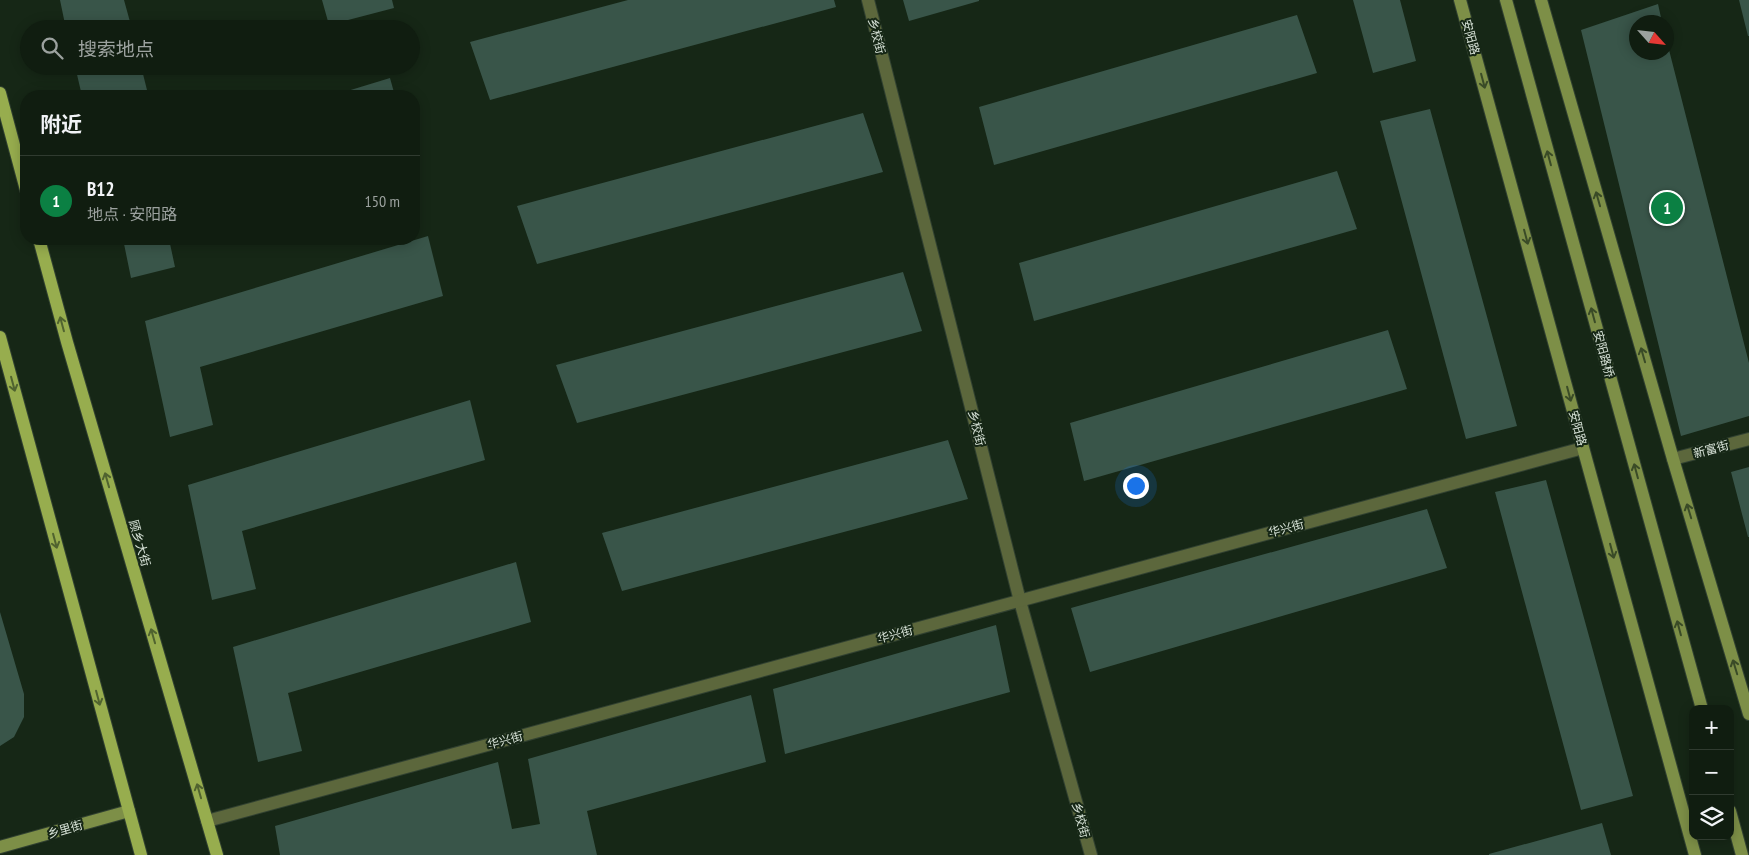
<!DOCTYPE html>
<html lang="zh">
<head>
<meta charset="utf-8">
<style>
  :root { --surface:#101d10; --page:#1e2a1e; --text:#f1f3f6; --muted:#9ca29f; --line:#303b30; --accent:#0b8043 }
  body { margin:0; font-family:"PT Sans Narrow","Noto Sans SC",sans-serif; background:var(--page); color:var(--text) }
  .controls { position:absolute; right:15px; bottom:15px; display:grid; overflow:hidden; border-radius:10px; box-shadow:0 2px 12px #0003 }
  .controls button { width:45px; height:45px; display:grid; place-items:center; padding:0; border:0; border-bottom:1px solid var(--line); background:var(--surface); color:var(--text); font:25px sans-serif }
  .compass { position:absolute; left:1629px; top:15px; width:45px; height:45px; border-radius:50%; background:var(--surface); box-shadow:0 2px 12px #0003; rotate:117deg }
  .you { position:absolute; left:1135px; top:485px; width:18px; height:18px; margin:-12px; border:4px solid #fff; border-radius:50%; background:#1a73e8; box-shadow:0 0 0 8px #1a73e833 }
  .badge { display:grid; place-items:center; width:32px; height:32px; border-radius:50%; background:var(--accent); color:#fff; font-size:16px; font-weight:700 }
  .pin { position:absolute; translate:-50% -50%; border:2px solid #fff; box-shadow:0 1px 5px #0006 }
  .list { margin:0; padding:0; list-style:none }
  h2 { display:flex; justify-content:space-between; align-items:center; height:65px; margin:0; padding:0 20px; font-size:21px }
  h2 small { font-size:16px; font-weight:400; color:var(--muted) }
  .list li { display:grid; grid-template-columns:32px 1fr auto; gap:15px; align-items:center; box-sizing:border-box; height:90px; padding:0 20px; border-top:1px solid var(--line) }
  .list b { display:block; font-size:19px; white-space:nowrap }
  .list p { margin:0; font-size:16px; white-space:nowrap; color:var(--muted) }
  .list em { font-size:16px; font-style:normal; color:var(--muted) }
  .icon { flex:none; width:28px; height:28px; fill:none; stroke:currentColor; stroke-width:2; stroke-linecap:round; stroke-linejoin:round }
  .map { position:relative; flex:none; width:1749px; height:855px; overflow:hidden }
  .search { position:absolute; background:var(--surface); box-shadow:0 2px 12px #0003; left:20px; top:20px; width:400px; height:55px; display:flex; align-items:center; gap:12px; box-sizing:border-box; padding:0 18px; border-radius:28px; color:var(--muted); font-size:19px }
  .panel { position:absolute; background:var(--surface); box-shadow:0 2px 12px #0003; left:20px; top:90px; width:400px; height:155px; border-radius:20px }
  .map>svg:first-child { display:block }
  .building { fill:#395549 }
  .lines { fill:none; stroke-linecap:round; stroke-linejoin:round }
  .lane-casing { stroke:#314131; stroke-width:14 }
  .street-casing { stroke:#314131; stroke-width:14 }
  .secondary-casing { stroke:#314131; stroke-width:14 }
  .primary-casing { stroke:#314131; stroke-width:14 }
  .lane { stroke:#5c673c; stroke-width:12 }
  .street { stroke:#5c673c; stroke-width:12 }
  .secondary { stroke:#7d8f47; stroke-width:12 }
  .primary { stroke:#97ad4e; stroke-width:12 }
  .oneway { stroke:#3a4b27 }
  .oneway2 { stroke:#50632f }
  .labels { text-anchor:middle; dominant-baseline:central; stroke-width:4; stroke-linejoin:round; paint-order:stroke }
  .street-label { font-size:12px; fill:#d6e1d6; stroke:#162716 }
</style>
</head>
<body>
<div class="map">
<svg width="1749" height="855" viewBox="0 0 1749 855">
  <rect width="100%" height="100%" fill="#162716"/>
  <path class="building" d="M60 0H124L132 29H66Z
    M322 0H392L394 8 329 25Z
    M628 0H834L836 7 490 100 470 42Z
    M903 0H979V1L909 21Z
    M1353 0H1400L1416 61 1373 73Z
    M1739 0H1749V36H1748Z
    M1658 4 1662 22H1636V52H1666L1667 42 1749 363V416L1681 436 1581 30Z
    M1297 15 1317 73 994 165 979 107Z
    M75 66H141L148 94 142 96H82Z
    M390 78 395 96H331Z
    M1430 109 1517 426 1466 439 1380 121Z
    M863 113 883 172 537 264 517 206Z
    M1337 171 1357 229 1034 321 1019 263Z
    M428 236 443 296 200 367 213 425 170 437 145 321Z
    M123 239H169L175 267 131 278Z
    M903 272 922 331 577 423 556 365Z
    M1388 330 1407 389 1084 481 1070 423Z
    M470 400 485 460 242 531 256 589 212 600 188 485Z
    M948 440 968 499 622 591 602 533Z
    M1749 467V537H1748L1731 472Z
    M1546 480 1633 796 1581 810 1495 492Z
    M1427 509 1447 568 1090 672 1071 608Z
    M516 562 531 622 288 693 302 751 258 762 233 647Z
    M0 612 24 694V717L14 737 0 746Z
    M996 625 1010 692 785 754 773 689Z
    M751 695 766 762 587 811 597 855H280L275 826 498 762 512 829 540 824 528 759Z
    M1602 823 1611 855H1489V854Z"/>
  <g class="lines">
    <g class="lane-casing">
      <path id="lane" d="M868 0 1020 601 1091 855
        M1673 459 1749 439"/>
    </g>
    <g class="street-casing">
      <path id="street" d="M207 821 1583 448"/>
    </g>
    <g class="secondary-casing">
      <path id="secondary" d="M1460 0 1695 855
        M1506 0 1702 709
        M1541 0 1673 459 1749 714
        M1730 811 1742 855
        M0 847 129 811"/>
    </g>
    <g class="primary-casing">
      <path id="primary" d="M0 93 26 190
        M39 239 67 342 217 855
        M0 337 141 855"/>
    </g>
    <use href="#lane" class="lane"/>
    <use href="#street" class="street"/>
    <use href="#secondary" class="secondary"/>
    <use href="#primary" class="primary"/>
  </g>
  <defs><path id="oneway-shaft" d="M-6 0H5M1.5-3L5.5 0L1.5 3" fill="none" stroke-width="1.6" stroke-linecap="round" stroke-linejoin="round" transform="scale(1.25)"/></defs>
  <g class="oneway">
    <use href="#oneway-shaft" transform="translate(1483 81) rotate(75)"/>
    <use href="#oneway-shaft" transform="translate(1549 158) rotate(-105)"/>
    <use href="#oneway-shaft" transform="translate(1598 199) rotate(-106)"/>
    <use href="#oneway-shaft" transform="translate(1526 237) rotate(75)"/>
    <use href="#oneway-shaft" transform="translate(1593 315) rotate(-105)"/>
    <use href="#oneway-shaft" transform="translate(1643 355) rotate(-106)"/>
    <use href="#oneway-shaft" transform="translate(1569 394) rotate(75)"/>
    <use href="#oneway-shaft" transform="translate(1636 471) rotate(-105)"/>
    <use href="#oneway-shaft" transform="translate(1689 511) rotate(-107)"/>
    <use href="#oneway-shaft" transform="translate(1612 551) rotate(75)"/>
    <use href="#oneway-shaft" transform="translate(1679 628) rotate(-105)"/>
    <use href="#oneway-shaft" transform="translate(1735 667) rotate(-107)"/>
  </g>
  <g class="oneway2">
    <use href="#oneway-shaft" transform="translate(62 324) rotate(-105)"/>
    <use href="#oneway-shaft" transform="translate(13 384) rotate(75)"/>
    <use href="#oneway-shaft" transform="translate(107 480) rotate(-106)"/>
    <use href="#oneway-shaft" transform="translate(55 541) rotate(75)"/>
    <use href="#oneway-shaft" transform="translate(153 636) rotate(-106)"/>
    <use href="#oneway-shaft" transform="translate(98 698) rotate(75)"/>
    <use href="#oneway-shaft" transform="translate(199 791) rotate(-106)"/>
  </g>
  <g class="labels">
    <g class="street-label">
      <text transform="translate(877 36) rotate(76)">乡校街</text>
      <text transform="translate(1471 37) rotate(75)">安阳路</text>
      <text transform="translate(1604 354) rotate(75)">安阳路桥</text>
      <text transform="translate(977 428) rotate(76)">乡校街</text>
      <text transform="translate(1578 428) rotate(75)">安阳路</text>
      <text transform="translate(1711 449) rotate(-15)">新富街</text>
      <text transform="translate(1286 528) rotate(-15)">华兴街</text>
      <text transform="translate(140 543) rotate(74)">顾乡大街</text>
      <text transform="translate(895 634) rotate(-15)">华兴街</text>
      <text transform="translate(505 740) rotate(-15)">华兴街</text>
      <text transform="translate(1081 820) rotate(75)">乡校街</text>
      <text transform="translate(65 829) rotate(-16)">乡里街</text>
    </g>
  </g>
</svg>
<div class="controls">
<button>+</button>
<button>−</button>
<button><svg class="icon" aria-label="layers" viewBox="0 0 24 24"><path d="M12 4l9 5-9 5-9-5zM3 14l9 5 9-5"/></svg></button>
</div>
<svg class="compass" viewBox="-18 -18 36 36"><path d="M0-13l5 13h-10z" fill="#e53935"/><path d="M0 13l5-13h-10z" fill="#9ca29f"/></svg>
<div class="you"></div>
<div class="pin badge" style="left:1667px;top:208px">1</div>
<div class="search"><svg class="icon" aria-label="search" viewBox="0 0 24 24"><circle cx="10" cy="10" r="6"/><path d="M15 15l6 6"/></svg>搜索地点</div>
<section class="panel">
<h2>附近<small></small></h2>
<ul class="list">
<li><span class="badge">1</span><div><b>B12</b><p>地点 · 安阳路</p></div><em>150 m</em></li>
</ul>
</section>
</div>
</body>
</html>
